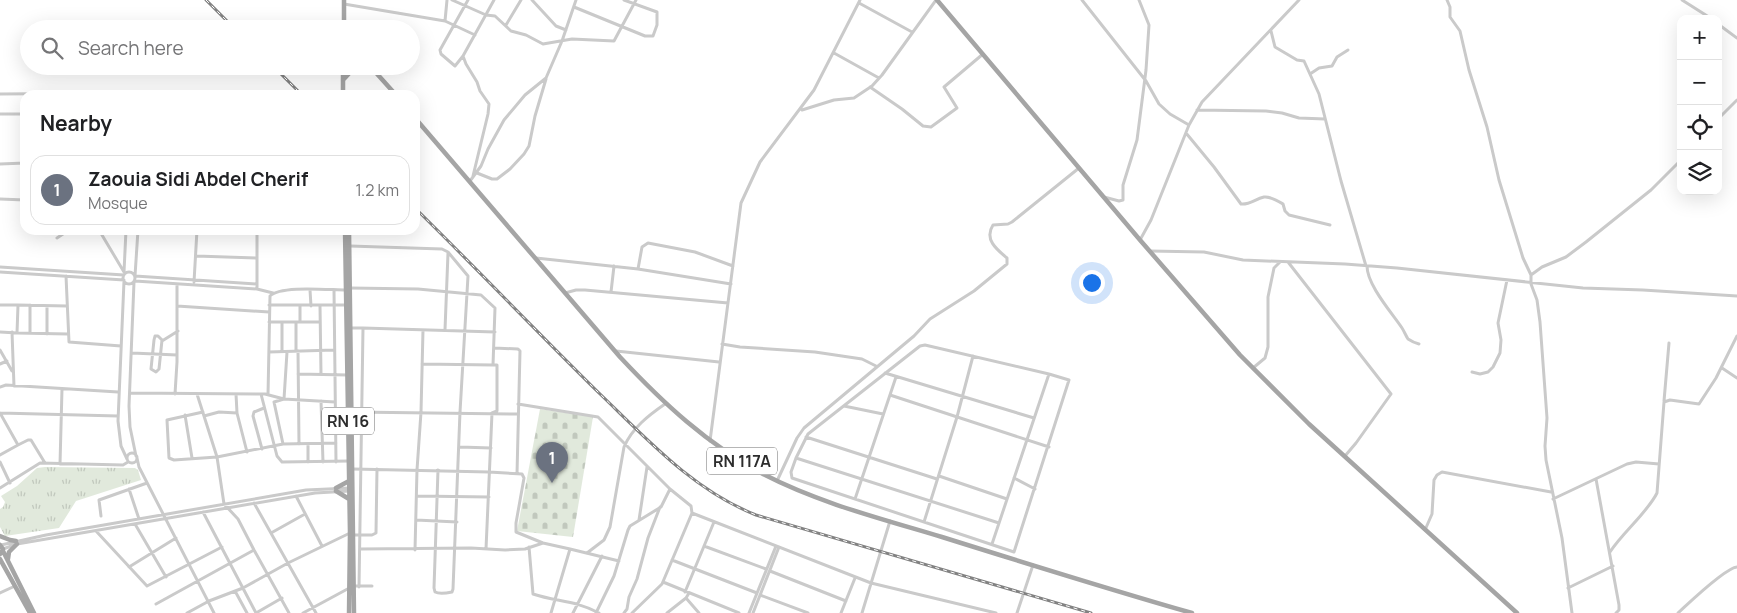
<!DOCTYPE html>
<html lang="en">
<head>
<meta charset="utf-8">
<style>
  :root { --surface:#fff; --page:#f6f6f6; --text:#202124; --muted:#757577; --line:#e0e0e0; --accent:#db2777 }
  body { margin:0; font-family:Manrope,sans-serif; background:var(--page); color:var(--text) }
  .controls { position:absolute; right:15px; top:15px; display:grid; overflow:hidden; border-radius:10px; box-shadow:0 5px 20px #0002 }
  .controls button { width:45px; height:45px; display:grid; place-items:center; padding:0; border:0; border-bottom:1px solid var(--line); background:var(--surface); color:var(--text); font:25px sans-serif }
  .you { position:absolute; left:1091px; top:282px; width:18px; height:18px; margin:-12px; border:4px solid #fff; border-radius:50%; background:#1a73e8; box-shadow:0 0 0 8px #1a73e833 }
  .badge { display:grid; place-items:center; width:32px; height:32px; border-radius:50%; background:var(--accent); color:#fff; font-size:16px; font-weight:700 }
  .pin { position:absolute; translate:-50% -41px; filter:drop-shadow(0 1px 2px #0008) }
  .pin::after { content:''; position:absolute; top:26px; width:18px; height:15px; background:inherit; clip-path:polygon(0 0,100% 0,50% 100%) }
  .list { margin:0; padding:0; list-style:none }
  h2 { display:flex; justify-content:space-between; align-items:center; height:65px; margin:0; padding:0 20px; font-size:21px }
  h2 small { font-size:16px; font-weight:400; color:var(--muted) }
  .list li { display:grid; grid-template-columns:32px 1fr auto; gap:15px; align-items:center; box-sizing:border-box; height:70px; margin:0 10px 10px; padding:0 10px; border:1px solid var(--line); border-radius:15px }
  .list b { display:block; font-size:19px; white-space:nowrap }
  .list p { margin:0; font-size:16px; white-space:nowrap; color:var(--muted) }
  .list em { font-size:16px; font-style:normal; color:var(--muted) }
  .icon { flex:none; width:28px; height:28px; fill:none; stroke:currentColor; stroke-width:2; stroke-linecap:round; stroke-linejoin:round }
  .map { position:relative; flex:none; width:1737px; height:613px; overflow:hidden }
  .search { position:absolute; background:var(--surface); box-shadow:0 5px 20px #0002; left:20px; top:20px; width:400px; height:55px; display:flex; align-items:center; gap:12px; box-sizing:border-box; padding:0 18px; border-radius:28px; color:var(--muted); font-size:19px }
  .panel { position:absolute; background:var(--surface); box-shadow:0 5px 20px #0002; left:20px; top:90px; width:400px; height:145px; border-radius:15px }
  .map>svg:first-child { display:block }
  .cemetery { fill:url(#cemetery-stones) }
  .park { fill:url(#park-tufts) }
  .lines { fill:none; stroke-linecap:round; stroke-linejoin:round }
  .minor { stroke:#cacaca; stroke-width:3 }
  .major { stroke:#a5a5a5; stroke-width:4.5 }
  .rail-casing { stroke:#828282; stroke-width:3 }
  .rail { stroke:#fff; stroke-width:1; stroke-dasharray:4; stroke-linecap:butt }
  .labels { text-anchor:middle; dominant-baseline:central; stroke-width:5; stroke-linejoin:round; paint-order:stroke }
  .shield { fill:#fff; stroke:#6c6c6c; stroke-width:1 }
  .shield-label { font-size:16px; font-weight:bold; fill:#2d2d2d }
</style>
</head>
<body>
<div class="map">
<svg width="1737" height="613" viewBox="0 0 1737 613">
  <defs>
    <pattern id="cemetery-stones" width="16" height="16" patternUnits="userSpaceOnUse" patternTransform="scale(1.25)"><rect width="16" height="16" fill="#e1e9dc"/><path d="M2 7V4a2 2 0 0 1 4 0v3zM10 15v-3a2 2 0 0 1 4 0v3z" fill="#c1c8bd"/></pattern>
    <pattern id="park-tufts" width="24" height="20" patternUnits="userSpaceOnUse" patternTransform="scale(1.25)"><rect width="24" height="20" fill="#e1e9dc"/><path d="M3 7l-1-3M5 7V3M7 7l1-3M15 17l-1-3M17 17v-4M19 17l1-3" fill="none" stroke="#c1c8bd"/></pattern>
  </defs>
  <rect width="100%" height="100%" fill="#fff"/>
  <path class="cemetery" d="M540 409 593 417 573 537 517 531Z"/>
  <path class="park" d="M45 467 135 468 138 470 141 480 76 501 59 528 5 536 0 527V509L3 507 5 502 1 496 17 486 37 468Z"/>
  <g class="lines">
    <path class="minor" d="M452 0 486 15 495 16 511 31 526 35 543 44 572 39 614 41 636 0
      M468 0 440 50 441 54 455 66 463 56 494 0
      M532 0 556 26 566 30
      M1082 0 1146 81 1159 104 1170 114 1189 125
      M1447 0 1450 7V17L1460 31 1469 70 1487 127 1499 180 1523 258 1531 275
      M1682 0 1712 19
      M859 3 912 32
      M344 4 445 21 447 0
      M574 7 645 36H653L657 25V12L624 0
      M445 21 475 35
      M1718 24 1737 38
      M506 25 521 0
      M1271 31 1275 47 1297 60 1304 61 1319 94 1341 181 1366 266
      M834 53 879 78
      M463 56 466 64 477 82 480 91 489 104 488 114 473 176
      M1310 74 1319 68 1332 66 1337 57 1348 50
      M870 87 902 109 923 126 931 127 957 108 944 87 983 54
      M0 94 135 93
      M135 94 139 92 145 95
      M802 110 834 100 854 98 872 86 882 75 936 0
      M1197 110 1266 111 1282 113 1299 118 1325 119
      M0 114H24
      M24 114 25 175
      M1718 119 1737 100
      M1186 133 1214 167 1241 204C1250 205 1255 199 1264 197 1270 196 1278 201 1283 204L1285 211 1289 215 1330 225
      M0 164 25 163
      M477 173 492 179H497L510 169 524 154 529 146 535 116 546 79
      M470 181 481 166 488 149 504 120 525 95 546 78 562 41 576 0
      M1104 197 1119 201 1123 200V185L1137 140 1146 70 1149 25 1139 0
      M0 199 25 200
      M99 230 124 272
      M257 230V289L273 293
      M57 238 69 230
      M1140 240 1151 220 1189 125 1202 102 1299 0
      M350 246 442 249 448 252 468 276 460 412 453 589 452 592C447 593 439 594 435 592L434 588 438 470
      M1150 251 1204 252 1243 260 1345 264 1397 268 1583 288 1643 290 1737 296
      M196 256 257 258
      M536 258 638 269 731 284
      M1288 262 1391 394 1356 443 1345 456
      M1367 266C1367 285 1392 313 1402 328 1404 331 1406 336 1408 339 1411 341 1415 343 1419 344
      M0 267 124 275
      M638 269 642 247 648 243 695 252 733 266
      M123 278a6 6 0 1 1 12 0a6 6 0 1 1-12 0Z
      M0 272 124 280
      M124 272 126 230
      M66 276 69 342 121 346
      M135 276 257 284
      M135 276 138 230
      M124 281 118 421 121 446 127 459
      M135 281 257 289
      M134 282 129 406 130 427 136 456
      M194 282 197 230
      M350 288 418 289 481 295 495 308 493 365H497V411L492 413 486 549
      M310 290 311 306
      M334 290 336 462
      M611 292 614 266
      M565 293 576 290H585L728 303
      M0 305H18
      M30 305V333
      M269 305H346
      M47 306V334
      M67 306 18 305 17 333 68 334
      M177 306 269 312
      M300 306V322
      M320 306 321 374
      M269 322H320
      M282 322V351
      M296 322V351
      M351 328H363L359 587
      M363 328 495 332
      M445 330 448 253
      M0 332 17 333
      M12 332 14 386
      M155 336H158L162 340 159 369 156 372 151 369 154 340Z
      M162 341 178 331
      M722 344 740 347 815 352 862 359 876 366
      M925 345 1049 374 1069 380 1014 552 792 478 791 472 796 458 808 434 920 346Z
      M494 348 518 349 520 351 517 474
      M0 350 12 371
      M298 351 299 444
      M616 351 719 362
      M269 352 334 350
      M132 353 177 355
      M0 364 7 361
      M422 364 493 365
      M1253 368 1265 358 1268 347V297L1274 268 1280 262
      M1722 368 1737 378
      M1472 372 1480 374 1488 372 1493 367 1500 353 1501 340 1498 323 1507 280
      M885 373 1034 418
      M298 374 348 375
      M0 387 6 385 118 392
      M130 393 265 394 284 399 335 402
      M175 394 177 362V284
      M197 394 217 457 224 504 238 519 254 550 289 613
      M236 394 237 413 247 452
      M261 394 277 456 282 462 349 461
      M268 395 270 296C280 285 330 290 346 290
      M890 395 1049 447
      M321 401 323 462
      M1664 401 1669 343
      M518 404 598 417 670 489 691 506 692 513 662 584 632 613
      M844 406 883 414
      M203 412 167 420 169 458 174 460 217 457 283 444 336 443
      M352 412 518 414
      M0 413 118 416
      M185 415 192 458
      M204 416 219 412 237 413
      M806 437 937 479
      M710 441 741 203 760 162 814 90 860 0
      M283 444 274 402 284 399 287 352
      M308 444V462
      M18 445 28 440H31L45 463
      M460 447 491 448
      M262 449 253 416 254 412 264 408
      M127 458a5 5 0 1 1 10 0a5 5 0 1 1-10 0Z
      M0 455 18 445 0 413
      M137 458 139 467 214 613
      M796 458 999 523
      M0 462 10 483
      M60 464 62 389
      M353 469 489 472 522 474 524 478 516 523V532L543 543 570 549
      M939 476 1007 499
      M1014 478 1035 489
      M1596 479 1619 605V610L1616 613
      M777 481 797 438 804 428 914 336 930 319 974 291 1007 264V258C996 249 984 239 993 225L1008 224 1012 222 1079 168
      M0 488 40 463 123 465 128 462
      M129 489 139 519
      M296 496 322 546
      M417 496 489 497
      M855 499 896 377
      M1553 499 1627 464 1636 462 1659 464
      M254 503 316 613
      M203 512 256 613
      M692 513 871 583 996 613
      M101 516 99 500 147 483
      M416 520 457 522
      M639 520 647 467
      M924 522 957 417 973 356
      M135 524 166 577
      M1425 530 1432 514 1434 480 1437 475 1442 472 1551 492
      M96 531 147 586 222 547
      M271 533 305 514
      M353 535H372L376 533 377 469
      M992 544 1049 374
      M1 545 46 535 306 490 350 488
      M704 546 766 569
      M529 547 533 594C557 602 575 600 599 613
      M3 549 17 544 315 493 350 491
      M360 549 471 548 505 550 525 549 543 543
      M415 550 417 470 421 412 423 330
      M1610 552C1623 532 1647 513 1657 493L1664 402 1670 400 1699 404 1716 378 1737 336
      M587 553 604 540 610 527 624 447C632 428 649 415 665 404
      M672 560 757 593
      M129 567 176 538
      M770 571 846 601
      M663 582 739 613
      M1568 588 1613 566
      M235 591 247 613
      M685 592 714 522
      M0 593 15 586
      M760 595 808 613
      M686 598 699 613
      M156 604 254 550
      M187 613 209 601 243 588 288 563 350 533
      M256 613 282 598
      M303 613 353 586H372
      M551 613 570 549 619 561
      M573 613 602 556
      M596 613 614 576 628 530 630 526 661 507 670 489
      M624 613 627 609 629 597 637 579 648 538 660 507
      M667 613 686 598 689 593
      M749 613 776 546
      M753 613 779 547
      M841 613 855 578
      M862 613 890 521
      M1017 613 1033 565
      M1572 613 1562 538 1546 460 1545 446 1547 418 1540 322 1537 300 1531 284V275L1542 267 1566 257 1586 242 1651 190 1681 160
      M1678 613C1689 603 1725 568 1737 567"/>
    <path class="major" d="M937 0 1140 240 1240 355 1309 424 1517 613
      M344 29V0
      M370 66 396 95
      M343 80 356 66
      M343 95V66
      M415 118 620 357C663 403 707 444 763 474 819 503 882 519 942 537 1025 563 1108 589 1192 613
      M345 230 350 533 349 613
      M349 230 354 613
      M336 488 349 481
      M336 491 349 499
      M0 536 10 540 16 541
      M0 545 3 549 0 554
      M3 551 34 613
      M0 559 30 613
      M8 559 9 552 17 544"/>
    <g class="rail-casing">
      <path id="rail" d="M206 0 235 29
        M273 66 302 95
        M415 208C477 269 537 332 599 393 647 439 693 490 756 515L1091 613"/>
    </g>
    <use href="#rail" class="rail"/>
  </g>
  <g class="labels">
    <g class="shield">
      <rect x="322" y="407.5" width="52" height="27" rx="4"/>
      <rect x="707" y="447.5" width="70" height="27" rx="4"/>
    </g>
    <g class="shield-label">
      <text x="348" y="421">RN 16</text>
      <text x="742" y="461">RN 117A</text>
    </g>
  </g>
</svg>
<div class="controls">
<button>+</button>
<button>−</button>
<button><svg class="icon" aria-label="locate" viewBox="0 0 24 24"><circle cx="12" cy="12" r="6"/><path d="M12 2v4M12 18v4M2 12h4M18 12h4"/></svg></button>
<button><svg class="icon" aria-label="layers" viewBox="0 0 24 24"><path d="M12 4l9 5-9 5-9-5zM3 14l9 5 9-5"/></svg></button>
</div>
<div class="you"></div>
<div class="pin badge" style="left:552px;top:483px;background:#6b7280">1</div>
<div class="search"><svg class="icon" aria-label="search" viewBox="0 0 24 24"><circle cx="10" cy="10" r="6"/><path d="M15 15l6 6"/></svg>Search here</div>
<section class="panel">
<h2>Nearby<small></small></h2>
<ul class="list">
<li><span class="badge" style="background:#6b7280">1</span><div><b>Zaouia Sidi Abdel Cherif</b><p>Mosque</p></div><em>1.2 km</em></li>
</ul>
</section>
</div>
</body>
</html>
